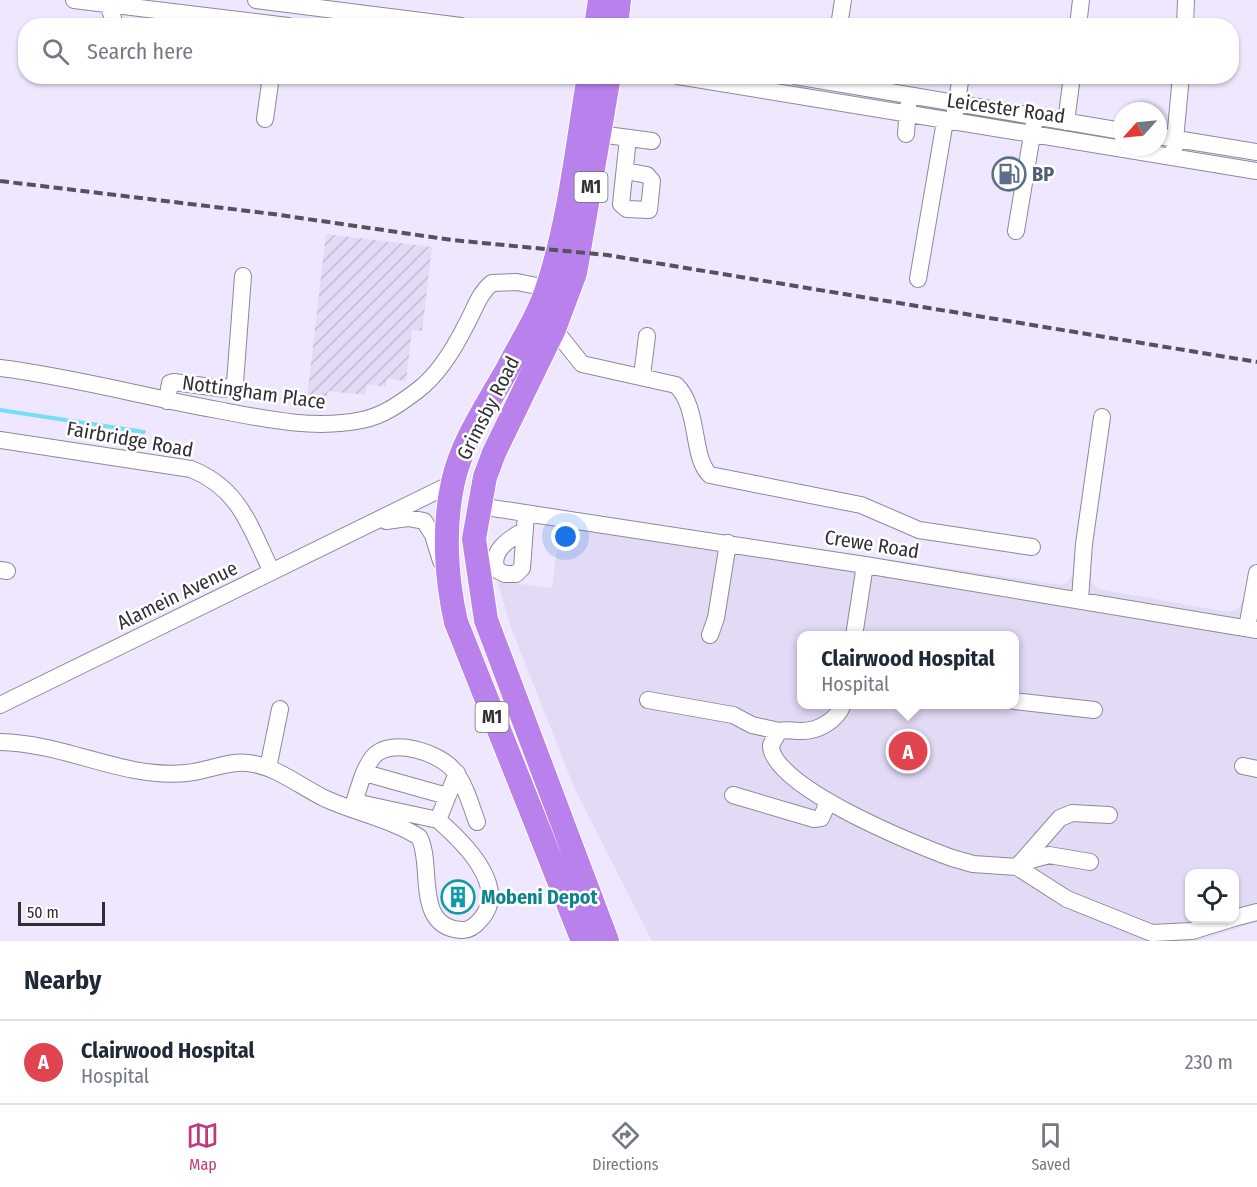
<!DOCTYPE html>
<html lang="en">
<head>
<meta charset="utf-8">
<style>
  :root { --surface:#fff; --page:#f6f6f7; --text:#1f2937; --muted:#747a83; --line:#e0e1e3; --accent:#bf3a7d }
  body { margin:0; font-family:"Fira Sans Condensed",sans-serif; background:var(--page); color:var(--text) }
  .controls { position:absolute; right:18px; bottom:18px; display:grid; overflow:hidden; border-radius:12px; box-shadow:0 2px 4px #0004 }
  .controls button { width:54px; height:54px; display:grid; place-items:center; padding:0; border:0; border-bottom:2px solid var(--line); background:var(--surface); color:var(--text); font:30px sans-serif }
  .compass { position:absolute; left:1113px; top:102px; width:54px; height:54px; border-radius:50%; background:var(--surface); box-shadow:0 2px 4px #0004; rotate:243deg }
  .scale { position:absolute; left:18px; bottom:15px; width:87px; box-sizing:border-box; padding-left:6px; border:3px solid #312e36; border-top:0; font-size:16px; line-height:21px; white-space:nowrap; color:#312e36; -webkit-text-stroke:4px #fff; paint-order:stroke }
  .you { position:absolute; left:566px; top:537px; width:21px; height:21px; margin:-15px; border:4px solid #fff; border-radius:50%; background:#1a73e8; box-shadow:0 0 0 9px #1a73e833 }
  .badge { display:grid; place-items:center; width:39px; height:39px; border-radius:50%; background:var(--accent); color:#fff; font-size:20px; font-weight:700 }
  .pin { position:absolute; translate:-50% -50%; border:3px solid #fff; box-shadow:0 2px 6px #0006 }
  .popup { position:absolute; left:797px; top:631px; width:222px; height:78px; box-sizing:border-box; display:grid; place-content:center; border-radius:12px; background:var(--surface); filter:drop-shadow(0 2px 4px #0005); font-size:20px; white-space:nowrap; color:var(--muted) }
  .popup b { font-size:22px; color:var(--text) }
  .popup::after { content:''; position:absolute; left:50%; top:100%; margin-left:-12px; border:12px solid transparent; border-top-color:var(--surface) }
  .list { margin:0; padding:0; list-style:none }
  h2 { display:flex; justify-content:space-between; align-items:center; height:78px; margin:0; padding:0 24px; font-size:26px }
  h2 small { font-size:20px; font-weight:400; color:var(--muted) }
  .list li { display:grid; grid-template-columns:39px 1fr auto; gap:18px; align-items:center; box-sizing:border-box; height:84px; padding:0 24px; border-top:2px solid var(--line) }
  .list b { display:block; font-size:22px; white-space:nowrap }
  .list p { margin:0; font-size:20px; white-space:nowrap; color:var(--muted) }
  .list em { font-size:20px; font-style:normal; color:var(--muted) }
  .icon { flex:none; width:33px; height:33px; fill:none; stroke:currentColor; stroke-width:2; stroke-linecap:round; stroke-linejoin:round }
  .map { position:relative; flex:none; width:1257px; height:941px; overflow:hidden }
  .search { position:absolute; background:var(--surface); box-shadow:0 2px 4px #0004; left:18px; right:18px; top:18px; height:66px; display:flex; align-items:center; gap:15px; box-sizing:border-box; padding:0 21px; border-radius:24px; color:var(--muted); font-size:22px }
  .sheet { height:162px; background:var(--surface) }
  nav { display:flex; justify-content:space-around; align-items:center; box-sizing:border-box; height:84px; border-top:2px solid var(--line); background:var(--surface); font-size:16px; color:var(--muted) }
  nav a { display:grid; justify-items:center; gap:3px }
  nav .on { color:var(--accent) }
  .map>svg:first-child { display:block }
  .built { fill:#e3daf6; fill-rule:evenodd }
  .industrial { fill:url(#industrial-furrows) }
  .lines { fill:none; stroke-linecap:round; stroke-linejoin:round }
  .stream { stroke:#74ddf7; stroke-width:4 }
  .minor-casing { stroke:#8f879b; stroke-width:18 }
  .highway-casing { stroke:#fff; stroke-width:26 }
  .minor { stroke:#fff; stroke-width:16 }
  .highway { stroke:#b981eb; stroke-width:24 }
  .rail { stroke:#56525d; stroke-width:4; stroke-dasharray:9 4.5; stroke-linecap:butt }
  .labels { text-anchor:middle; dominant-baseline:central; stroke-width:5; stroke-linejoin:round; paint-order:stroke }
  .shield { fill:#fff; stroke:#6f6d72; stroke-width:1.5 }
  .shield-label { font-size:18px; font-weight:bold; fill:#312e36 }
  .street-label { font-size:20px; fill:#312e36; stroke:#fff }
  .service-label { font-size:20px; font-weight:bold; fill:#4e5e75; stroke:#fff; text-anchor:start }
  .culture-label { font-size:20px; font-weight:bold; fill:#0d838f; stroke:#fff; text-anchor:start }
</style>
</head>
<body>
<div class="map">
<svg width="1257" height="941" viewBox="0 0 1257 941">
  <defs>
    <pattern id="industrial-furrows" width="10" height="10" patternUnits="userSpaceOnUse" patternTransform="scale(1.5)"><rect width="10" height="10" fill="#e3daf6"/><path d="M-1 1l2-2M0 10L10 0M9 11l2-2" fill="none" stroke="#c3bbd4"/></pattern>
  </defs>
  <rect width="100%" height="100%" fill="#efe7fd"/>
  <path class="built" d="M562 511 1061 585 1068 582 1075 571 1092 573 1091 582 1098 589 1228 612 1238 609 1245 596 1257 598V922L1197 941H652L574 787 513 633 497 581 552 588ZM802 636H1014V704H802ZM1190 874H1234V918H1190Z"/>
  <path class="industrial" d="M326 234 432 247 422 331 412 330 406 381 387 378 386 387 367 384 365 395 328 391 326 400 307 398Z"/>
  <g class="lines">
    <path class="stream" d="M0 410 144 432"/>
    <g class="minor-casing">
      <path id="minor" d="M74 0 288 26
        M106 0 113 18 111 26
        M256 0 461 26
        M839 26 843 0
        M1078 26 1081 0
        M1185 26 1186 0
        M678 76C871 109 1064 138 1257 171
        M795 76 1122 131
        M955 112 961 76
        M265 119 271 76
        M1066 122 1072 76
        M599 134 652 141
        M906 134 908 106
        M1158 136 1257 152
        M1174 150 1181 76
        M625 171 647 175 652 181 649 210 627 209 621 204 628 138
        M1016 231 1034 123
        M918 279 945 121
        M554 329 582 364 676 385C700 408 691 458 710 475L861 505 919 530 1032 547
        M0 368C73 377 145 397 218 410 265 419 315 430 362 420 383 416 401 403 418 390 439 374 454 349 466 325 474 311 479 293 492 283L517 282 547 288
        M642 376 647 336
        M167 401 170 383 174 382 226 389 235 383 243 276
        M0 440 191 469C241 489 250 528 272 572
        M479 506 865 565 1257 630
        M386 521 408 518 424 521 433 535 441 561
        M523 531C509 539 489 552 497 570L505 574H516L522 568 526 514
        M0 570 7 571
        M1080 599 1084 544 1102 417
        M1247 628 1257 573
        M710 635 716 618 728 543
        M854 636 865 565
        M648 700 733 715 752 725 779 731
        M1014 701 1094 710
        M843 704C837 721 817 732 799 731 792 731 787 729 779 731L771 745C770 786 916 845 952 858L973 864 1017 867 1067 899 1152 933 1192 931 1234 918
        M0 705 453 483
        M0 742C47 743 89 761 134 770 156 774 181 776 203 770 218 767 232 761 248 763 276 766 301 787 326 799 357 813 390 819 419 837 434 863 413 927 461 930 469 931 476 925 481 919 510 886 461 840 438 820
        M1243 766 1257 769
        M268 768 280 709
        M365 773 447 796
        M733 795 814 819 821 818 828 803
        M364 804 438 820 457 773
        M352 809C358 792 362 771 373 757 390 736 442 753 455 772 466 786 471 806 477 822
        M1020 863 1049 855 1090 862
        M1017 867 1060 818 1072 813 1109 815
        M1234 918 1257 912"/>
    </g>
    <g class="highway-casing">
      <path id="highway" d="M596 26 600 0
        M616 26 619 0
        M583 941 456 622C446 578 443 527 453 482 462 441 488 404 508 368 522 341 539 315 548 286 570 219 577 146 589 76
        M607 941 486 620 474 539 485 477 494 453 554 329 575 273 609 76"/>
    </g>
    <use href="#minor" class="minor"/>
    <use href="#highway" class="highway"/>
    <path class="rail" d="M0 181 273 214 452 240 607 255 1257 362"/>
  </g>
  <defs>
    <g id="fuel-ring" transform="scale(1.725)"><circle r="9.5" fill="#fff" stroke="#5c6f8a" stroke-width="1.5"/><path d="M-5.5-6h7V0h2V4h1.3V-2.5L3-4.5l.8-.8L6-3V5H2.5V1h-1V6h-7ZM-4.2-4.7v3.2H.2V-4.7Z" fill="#5c6f8a"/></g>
    <g id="building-ring" transform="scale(1.725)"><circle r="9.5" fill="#fff" stroke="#0f9aa8" stroke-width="1.5"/><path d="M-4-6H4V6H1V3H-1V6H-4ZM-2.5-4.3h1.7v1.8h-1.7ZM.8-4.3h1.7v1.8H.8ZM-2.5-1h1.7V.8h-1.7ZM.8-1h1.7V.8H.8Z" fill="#0f9aa8"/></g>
  </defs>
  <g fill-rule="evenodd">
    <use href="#fuel-ring" x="1009" y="174"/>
    <use href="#building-ring" x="458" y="897"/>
  </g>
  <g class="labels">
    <g class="shield">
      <rect x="574.5" y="172" width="33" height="30" rx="4.5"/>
      <rect x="475.5" y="702" width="33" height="30" rx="4.5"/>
    </g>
    <g class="shield-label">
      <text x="591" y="187">M1</text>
      <text x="492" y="717">M1</text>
    </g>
    <g class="street-label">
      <text transform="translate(1006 108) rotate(8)">Leicester Road</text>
      <text transform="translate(254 392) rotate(8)">Nottingham Place</text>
      <text transform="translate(488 408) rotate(-63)">Grimsby Road</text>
      <text transform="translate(130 439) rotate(10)">Fairbridge Road</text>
      <text transform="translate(872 544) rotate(9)">Crewe Road</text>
      <text transform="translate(177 595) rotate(-26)">Alamein Avenue</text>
    </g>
    <g class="service-label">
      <text x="1032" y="174">BP</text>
    </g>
    <g class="culture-label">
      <text x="481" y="897">Mobeni Depot</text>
    </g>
  </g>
</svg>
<div class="controls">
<button><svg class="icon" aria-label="locate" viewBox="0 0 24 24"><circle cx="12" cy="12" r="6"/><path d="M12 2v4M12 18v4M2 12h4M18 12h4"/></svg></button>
</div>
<svg class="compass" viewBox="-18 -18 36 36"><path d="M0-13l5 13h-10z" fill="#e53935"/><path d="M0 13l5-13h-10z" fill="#747a83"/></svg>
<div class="scale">50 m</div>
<div class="you"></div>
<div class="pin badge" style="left:908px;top:751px;background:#e0444e">A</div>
<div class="popup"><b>Clairwood Hospital</b>Hospital</div>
<div class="search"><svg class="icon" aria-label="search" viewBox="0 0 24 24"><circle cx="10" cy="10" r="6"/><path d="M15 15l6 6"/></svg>Search here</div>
</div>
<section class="sheet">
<h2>Nearby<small></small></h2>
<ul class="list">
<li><span class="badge" style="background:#e0444e">A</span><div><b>Clairwood Hospital</b><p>Hospital</p></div><em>230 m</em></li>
</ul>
</section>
<nav>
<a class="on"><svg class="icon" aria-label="map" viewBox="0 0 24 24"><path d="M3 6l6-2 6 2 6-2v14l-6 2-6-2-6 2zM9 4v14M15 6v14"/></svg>Map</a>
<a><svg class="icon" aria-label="directions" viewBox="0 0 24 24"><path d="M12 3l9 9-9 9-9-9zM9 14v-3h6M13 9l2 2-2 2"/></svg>Directions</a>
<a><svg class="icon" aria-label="saved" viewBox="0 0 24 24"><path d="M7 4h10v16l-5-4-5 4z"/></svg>Saved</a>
</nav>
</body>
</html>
